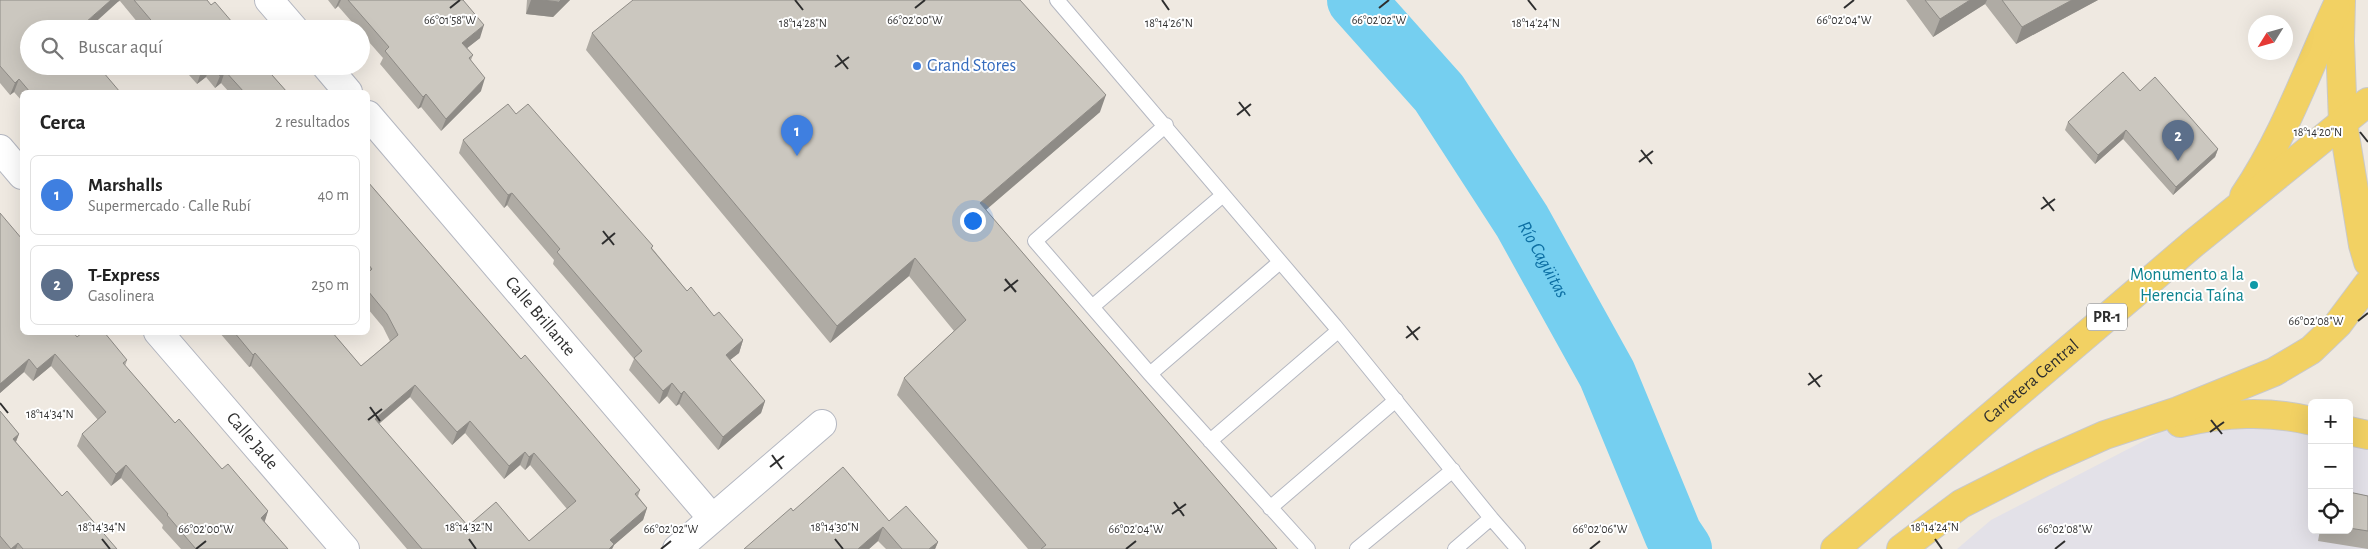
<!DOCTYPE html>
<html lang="es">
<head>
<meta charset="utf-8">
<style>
  :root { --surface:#fff; --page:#f6f6f6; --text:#222; --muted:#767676; --line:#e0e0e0; --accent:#1a73e8 }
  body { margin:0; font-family:"Alegreya Sans",sans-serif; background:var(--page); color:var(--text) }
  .controls { position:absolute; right:15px; bottom:15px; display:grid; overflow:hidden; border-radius:8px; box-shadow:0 5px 20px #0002 }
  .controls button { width:45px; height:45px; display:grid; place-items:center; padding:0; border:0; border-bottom:1px solid var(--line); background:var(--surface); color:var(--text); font:25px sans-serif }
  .compass { position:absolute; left:2248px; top:15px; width:45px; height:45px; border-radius:50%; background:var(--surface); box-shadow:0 5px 20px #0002; rotate:233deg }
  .you { position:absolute; left:972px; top:220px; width:18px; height:18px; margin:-12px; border:4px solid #fff; border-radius:50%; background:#1a73e8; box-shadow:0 0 0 8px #1a73e833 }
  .badge { display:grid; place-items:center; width:32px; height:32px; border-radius:50%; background:var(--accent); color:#fff; font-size:16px; font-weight:700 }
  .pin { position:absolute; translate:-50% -41px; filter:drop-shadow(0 1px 2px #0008) }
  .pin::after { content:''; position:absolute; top:26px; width:18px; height:15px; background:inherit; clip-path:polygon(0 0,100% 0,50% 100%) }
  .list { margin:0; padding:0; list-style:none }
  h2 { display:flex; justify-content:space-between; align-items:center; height:65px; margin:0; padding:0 20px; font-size:21px }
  h2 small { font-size:16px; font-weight:400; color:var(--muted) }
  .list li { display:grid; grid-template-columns:32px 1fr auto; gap:15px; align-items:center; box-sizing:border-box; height:80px; margin:0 10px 10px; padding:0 10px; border:1px solid var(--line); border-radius:8px }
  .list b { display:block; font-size:19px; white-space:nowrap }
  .list p { margin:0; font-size:16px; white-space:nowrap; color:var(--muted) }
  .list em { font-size:16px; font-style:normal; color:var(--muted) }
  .icon { flex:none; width:28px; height:28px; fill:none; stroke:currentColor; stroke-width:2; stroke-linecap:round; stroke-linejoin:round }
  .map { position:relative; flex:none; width:2368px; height:549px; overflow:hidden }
  .search { position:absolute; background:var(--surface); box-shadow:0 5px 20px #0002; left:20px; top:20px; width:350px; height:55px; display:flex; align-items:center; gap:12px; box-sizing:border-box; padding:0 18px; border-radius:28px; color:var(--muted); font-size:19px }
  .panel { position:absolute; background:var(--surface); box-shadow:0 5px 20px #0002; left:20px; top:90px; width:350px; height:245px; border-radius:8px }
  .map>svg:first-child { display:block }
  .industrial { fill:#e3e1e8 }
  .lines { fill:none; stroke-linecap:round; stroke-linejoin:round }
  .river { stroke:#75cff0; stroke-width:58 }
  .service-casing { stroke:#b4b7c1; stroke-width:16 }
  .minor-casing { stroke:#b4b7c1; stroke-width:30 }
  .primary-casing { stroke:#c9c9c9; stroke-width:30 }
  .service { stroke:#fff; stroke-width:14 }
  .minor { stroke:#fff; stroke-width:28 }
  .primary { stroke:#f2d163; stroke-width:28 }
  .wall { fill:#afaba4; fill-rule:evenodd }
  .shaded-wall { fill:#8e8b86 }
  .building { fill:#cbc7bf; stroke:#8e8b86; fill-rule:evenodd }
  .ticks { fill:none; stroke:#2e2e2e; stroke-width:2 }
  .shop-dot { fill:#3f7fe0; stroke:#fff; stroke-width:2 }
  .culture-dot { fill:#0f9aa8; stroke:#fff; stroke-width:2 }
  .labels { text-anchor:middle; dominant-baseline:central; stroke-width:4; stroke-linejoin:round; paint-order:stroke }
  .shield { fill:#fff; stroke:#6d6d6d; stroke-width:1 }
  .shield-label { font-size:16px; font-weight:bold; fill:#2e2e2e }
  .shop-label { font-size:18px; fill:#366cbe; stroke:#fff; text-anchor:start }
  .culture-label { font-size:18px; fill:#0d838f; stroke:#fff; text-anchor:end }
  .street-label { font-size:18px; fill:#2e2e2e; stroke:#fff }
  .water-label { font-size:19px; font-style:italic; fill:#0d6fa3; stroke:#fff }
  .ticks-label { font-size:12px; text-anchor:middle; fill:#2e2e2e; stroke:#fff; stroke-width:4; stroke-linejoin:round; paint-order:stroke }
</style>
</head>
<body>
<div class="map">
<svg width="2368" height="549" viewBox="0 0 2368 549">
  <rect width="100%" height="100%" fill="#efe9e1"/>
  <path class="industrial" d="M2194 415 2312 419V530H2349V426L2368 432V549H1957L1991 520Z"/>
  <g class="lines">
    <path class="river" id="s1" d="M1356 0 1439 93 1522 221 1607 374 1673 534 1683 549"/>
    <g class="service-casing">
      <path id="service" d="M1057 0 1335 326 1491 518 1455 549
        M1166 125 1035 241 1150 374 1308 549
        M1092 307 1223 195
        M1150 374 1280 262
        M1210 441 1338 331
        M1270 508 1396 400
        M1491 518 1518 549
        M1357 549 1453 470"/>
    </g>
    <g class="minor-casing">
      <g id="minor">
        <path d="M269 0 294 29"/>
        <path d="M326 66 348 92"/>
        <path id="s2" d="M368 115 712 518"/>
        <path d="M0 149 22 175"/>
        <path id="s3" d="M158 332 345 549"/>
        <path d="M677 549 822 424"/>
      </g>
    </g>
    <g class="primary-casing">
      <g id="primary">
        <path d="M2341 0 2340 41 2343 123 2363 245 2368 262"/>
        <path d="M2244 196C2284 137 2307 71 2336 8"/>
        <path d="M2180 423C2225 413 2267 410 2312 421"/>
        <path d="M2349 431 2368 435"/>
        <path id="s4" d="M1835 549 2194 243 2368 102"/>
        <path d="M1901 549 1961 504 2042 463 2105 435 2178 411 2274 372 2311 350 2338 324 2368 284"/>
      </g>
    </g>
    <use href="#service" class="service"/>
    <use href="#minor" class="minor"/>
    <use href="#primary" class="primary"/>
  </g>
  <path class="wall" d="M0 0H207L211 5 238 29H143L120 1 29 29 120 92H22V101L14 92 10 95 0 83Z
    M328 0H442L480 38 467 48 473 55 471 60 481 91 441 131 421 107 418 109 380 64 383 58 361 33V29H358L338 6 335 9Z
    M527 0H570L553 17 526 14Z
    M1906 0H2098L2016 44 1985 4 1933 37Z
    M592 33 1100 112 986 210 1277 549H1028L897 395 904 378 954 331 909 276 830 343 586 50Z
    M181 66H264L287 92H229L221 83 215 88 206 77 197 84Z
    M2140 91 2218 149 2215 157 2173 195 2123 139 2095 164 2065 130 2068 122Z
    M516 114 653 246 652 248 687 291 714 316 743 340 739 353 730 360 765 401 761 413 718 450 679 404 676 406 667 396 659 404 629 370 634 359 553 264 554 260 507 205 504 208 459 153 463 140Z
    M368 182 521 359 640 490 638 496 647 508 643 520 614 545 612 549H407L251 366 249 367 219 332H332L361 366 390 341 383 327 368 309ZM410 397 452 445 465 433 504 479 520 465 525 470 530 465 567 509 529 541 468 526 379 424Z
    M0 213 22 332 77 337 127 360 125 366 175 423 222 469 268 511 264 522 288 549H181L162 528 163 525 121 478 111 486 77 446 82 434 98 420 51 366 33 381 24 372 0 393Z
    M0 411 19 434 16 442 62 496 117 549H0Z
    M2349 492 2368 496V549L2318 541 2320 530H2349Z
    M793 511 889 521 938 542 935 549H886L878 541 869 549H744Z"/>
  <path class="shaded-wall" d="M111 0H120L88 29H78Z
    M339 0H341L338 6 335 9Z
    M531 0H570L553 17 526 14Z
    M1970 0H1987L1985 4 1933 37 1940 19Z
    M2072 0H2098L2016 44 2022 27Z
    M484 25 480 38 457 56 462 43Z
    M208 66H210L206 77 197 84 201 72Z
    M225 71 221 83 215 88 220 76Z
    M485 78 481 91 441 131 446 119Z
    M19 79 14 92 10 95 15 83Z
    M426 94 421 107 418 109 423 97Z
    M1106 95 1100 112 974 220 980 203Z
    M2126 130 2123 139 2095 164 2098 155Z
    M2218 149 2215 157 2173 195 2176 187Z
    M512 193 507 205 504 208 508 195Z
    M915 258 909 276 830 343 837 326Z
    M743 340 739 353 721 367 726 355Z
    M255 353 251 366 249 367 253 355Z
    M55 354 51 366 33 381 37 369Z
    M29 359 24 372 0 393V384Z
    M672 383 667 396 659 404 663 391Z
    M415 385 410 397 370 431 375 419Z
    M684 391 679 404 676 406 681 394Z
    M765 401 761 413 718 450 723 437Z
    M470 421 465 433 452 445 457 432Z
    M19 434 14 446 13 439Z
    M525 452 520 465 504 479 509 466Z
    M534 453 530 465 525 470 529 457Z
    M126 465 121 478 111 486 116 474Z
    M647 508 643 520 614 545 612 549H607L610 540Z
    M268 511 264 524 261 518Z
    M883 527 878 541 869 549H858Z
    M938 542 935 549H929Z
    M18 543 16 549H11Z"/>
  <path class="building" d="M0 0H111L78 29H29V66H98L120 92H30L19 79 15 83 0 66Z
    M134 0H207L211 5 215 2 238 29H165L160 23 156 26Z
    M348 0H463L484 25 462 43 473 55 469 58 485 78 446 119 426 94 423 97 385 51 389 47Z
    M542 0H561L559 2Z
    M633 0H1020L1106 95 980 203 1277 549H1041L1046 545 904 378 966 320 915 258 837 326 592 33Z
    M1925 0H1970L1940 19Z
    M2002 0H2072L2022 27Z
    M196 66H208L201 72Z
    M212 66H264L287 92H244L225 71 220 76Z
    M2123 72 2140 91 2155 77 2218 149 2176 187 2126 130 2098 155 2068 122Z
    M508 104 516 114 528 104 653 246 651 248 687 291 691 287 714 316 719 312 743 340 726 355 765 401 723 437 684 391 681 394 672 383 663 391 634 358 642 351 557 252 560 249 512 193 508 195 463 140Z
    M368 182 521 359 525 355 640 490 635 494 647 508 610 540 614 544 609 549H422L255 353 253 355 234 332H332L361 366 398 335 387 314 368 291V273L372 269 368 264ZM415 385 457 432 470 421 509 466 525 452 529 457 534 453 576 501 529 541 496 502 468 526 375 419Z
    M0 213 22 239V270L21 271 22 273V332H73L77 337 83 332H104L127 360 123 363 175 423 179 419 222 469 228 464 268 511 261 518 288 549H196L167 515 168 514 126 465 116 474 82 434 106 412 55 354 37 369 29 359 0 384Z
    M0 411 19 434 13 439 62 496 67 491 117 549H23L18 543 11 549 0 536Z
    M843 467 889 521 906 506 938 542 929 549H902L883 527 858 549H744L791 508 793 511Z
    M2349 492 2368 496V531L2349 528Z"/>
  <path class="ticks" d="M795 0 803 10M1162 0 1169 10M1528 0 1536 10M450 8 460 0M915 8 925 0M1379 8 1389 0M1844 8 1854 0M837 55 848 69M835 67 849 57M1239 102 1250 116M1237 115 1251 104M2360 132 2368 142M1641 150 1652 164M1639 162 1653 151M2043 197 2054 211M2041 209 2055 199M603 231 614 245M602 244 615 233M1005 279 1016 292M1004 291 1018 280M2358 321 2368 313M1407 326 1418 340M1406 338 1420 327M1809 373 1820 387M1808 385 1822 375M0 403 8 413M370 407 380 421M368 420 382 409M2211 420 2222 434M2210 432 2224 422M772 455 782 469M770 467 784 456M1174 502 1184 516M1172 514 1186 504M102 539 110 549M469 539 476 549M835 539 843 549M1935 539 1942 549M196 549 206 541M661 549 671 541M1126 549 1136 541M1590 549 1600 541M2055 549 2065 541"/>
  <circle class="shop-dot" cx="917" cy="66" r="5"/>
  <circle class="culture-dot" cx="2254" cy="285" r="5"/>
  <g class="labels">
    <rect class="shield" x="2087" y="303.5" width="40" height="27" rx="4"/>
    <g class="shield-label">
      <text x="2107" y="317">PR-1</text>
    </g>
    <g class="shop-label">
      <text x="927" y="66">Grand Stores</text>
    </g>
    <g class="culture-label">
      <text x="2244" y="275">Monumento a la<tspan x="2244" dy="21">Herencia Taína</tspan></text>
    </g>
    <g class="street-label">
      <text stroke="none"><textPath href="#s2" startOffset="265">Calle Brillante</textPath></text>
      <text stroke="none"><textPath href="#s4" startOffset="258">Carretera Central</textPath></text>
      <text stroke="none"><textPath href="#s3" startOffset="144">Calle Jade</textPath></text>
    </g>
    <g class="water-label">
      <text stroke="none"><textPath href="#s1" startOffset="321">Río Cagüitas</textPath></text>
    </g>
  </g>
  <g class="ticks-label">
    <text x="450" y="24">66°01'58"W</text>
    <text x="915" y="24">66°02'00"W</text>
    <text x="1379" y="24">66°02'02"W</text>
    <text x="1844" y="24">66°02'04"W</text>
    <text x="803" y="27">18°14'28"N</text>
    <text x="1169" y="27">18°14'26"N</text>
    <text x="1536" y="27">18°14'24"N</text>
    <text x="2318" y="136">18°14'20"N</text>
    <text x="2316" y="325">66°02'08"W</text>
    <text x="50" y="418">18°14'34"N</text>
    <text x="102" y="531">18°14'34"N</text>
    <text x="469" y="531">18°14'32"N</text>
    <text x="835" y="531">18°14'30"N</text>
    <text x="1935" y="531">18°14'24"N</text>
    <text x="206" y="533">66°02'00"W</text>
    <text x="671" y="533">66°02'02"W</text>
    <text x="1136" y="533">66°02'04"W</text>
    <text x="1600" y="533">66°02'06"W</text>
    <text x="2065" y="533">66°02'08"W</text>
  </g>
</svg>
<div class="controls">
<button>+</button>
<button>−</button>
<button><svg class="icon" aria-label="locate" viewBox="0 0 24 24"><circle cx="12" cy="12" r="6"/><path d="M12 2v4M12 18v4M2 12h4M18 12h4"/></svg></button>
</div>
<svg class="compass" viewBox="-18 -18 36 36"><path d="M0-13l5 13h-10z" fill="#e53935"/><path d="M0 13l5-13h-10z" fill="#767676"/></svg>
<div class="you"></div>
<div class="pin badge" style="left:797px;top:156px;background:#3f7fe0">1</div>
<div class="pin badge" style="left:2178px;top:161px;background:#5c6f8a">2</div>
<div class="search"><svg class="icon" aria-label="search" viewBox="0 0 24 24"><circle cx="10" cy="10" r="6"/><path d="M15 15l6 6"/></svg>Buscar aquí</div>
<section class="panel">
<h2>Cerca<small>2 resultados</small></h2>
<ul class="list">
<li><span class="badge" style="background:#3f7fe0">1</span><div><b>Marshalls</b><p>Supermercado · Calle Rubí</p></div><em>40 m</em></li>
<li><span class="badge" style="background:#5c6f8a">2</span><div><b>T-Express</b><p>Gasolinera</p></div><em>250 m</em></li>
</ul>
</section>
</div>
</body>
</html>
